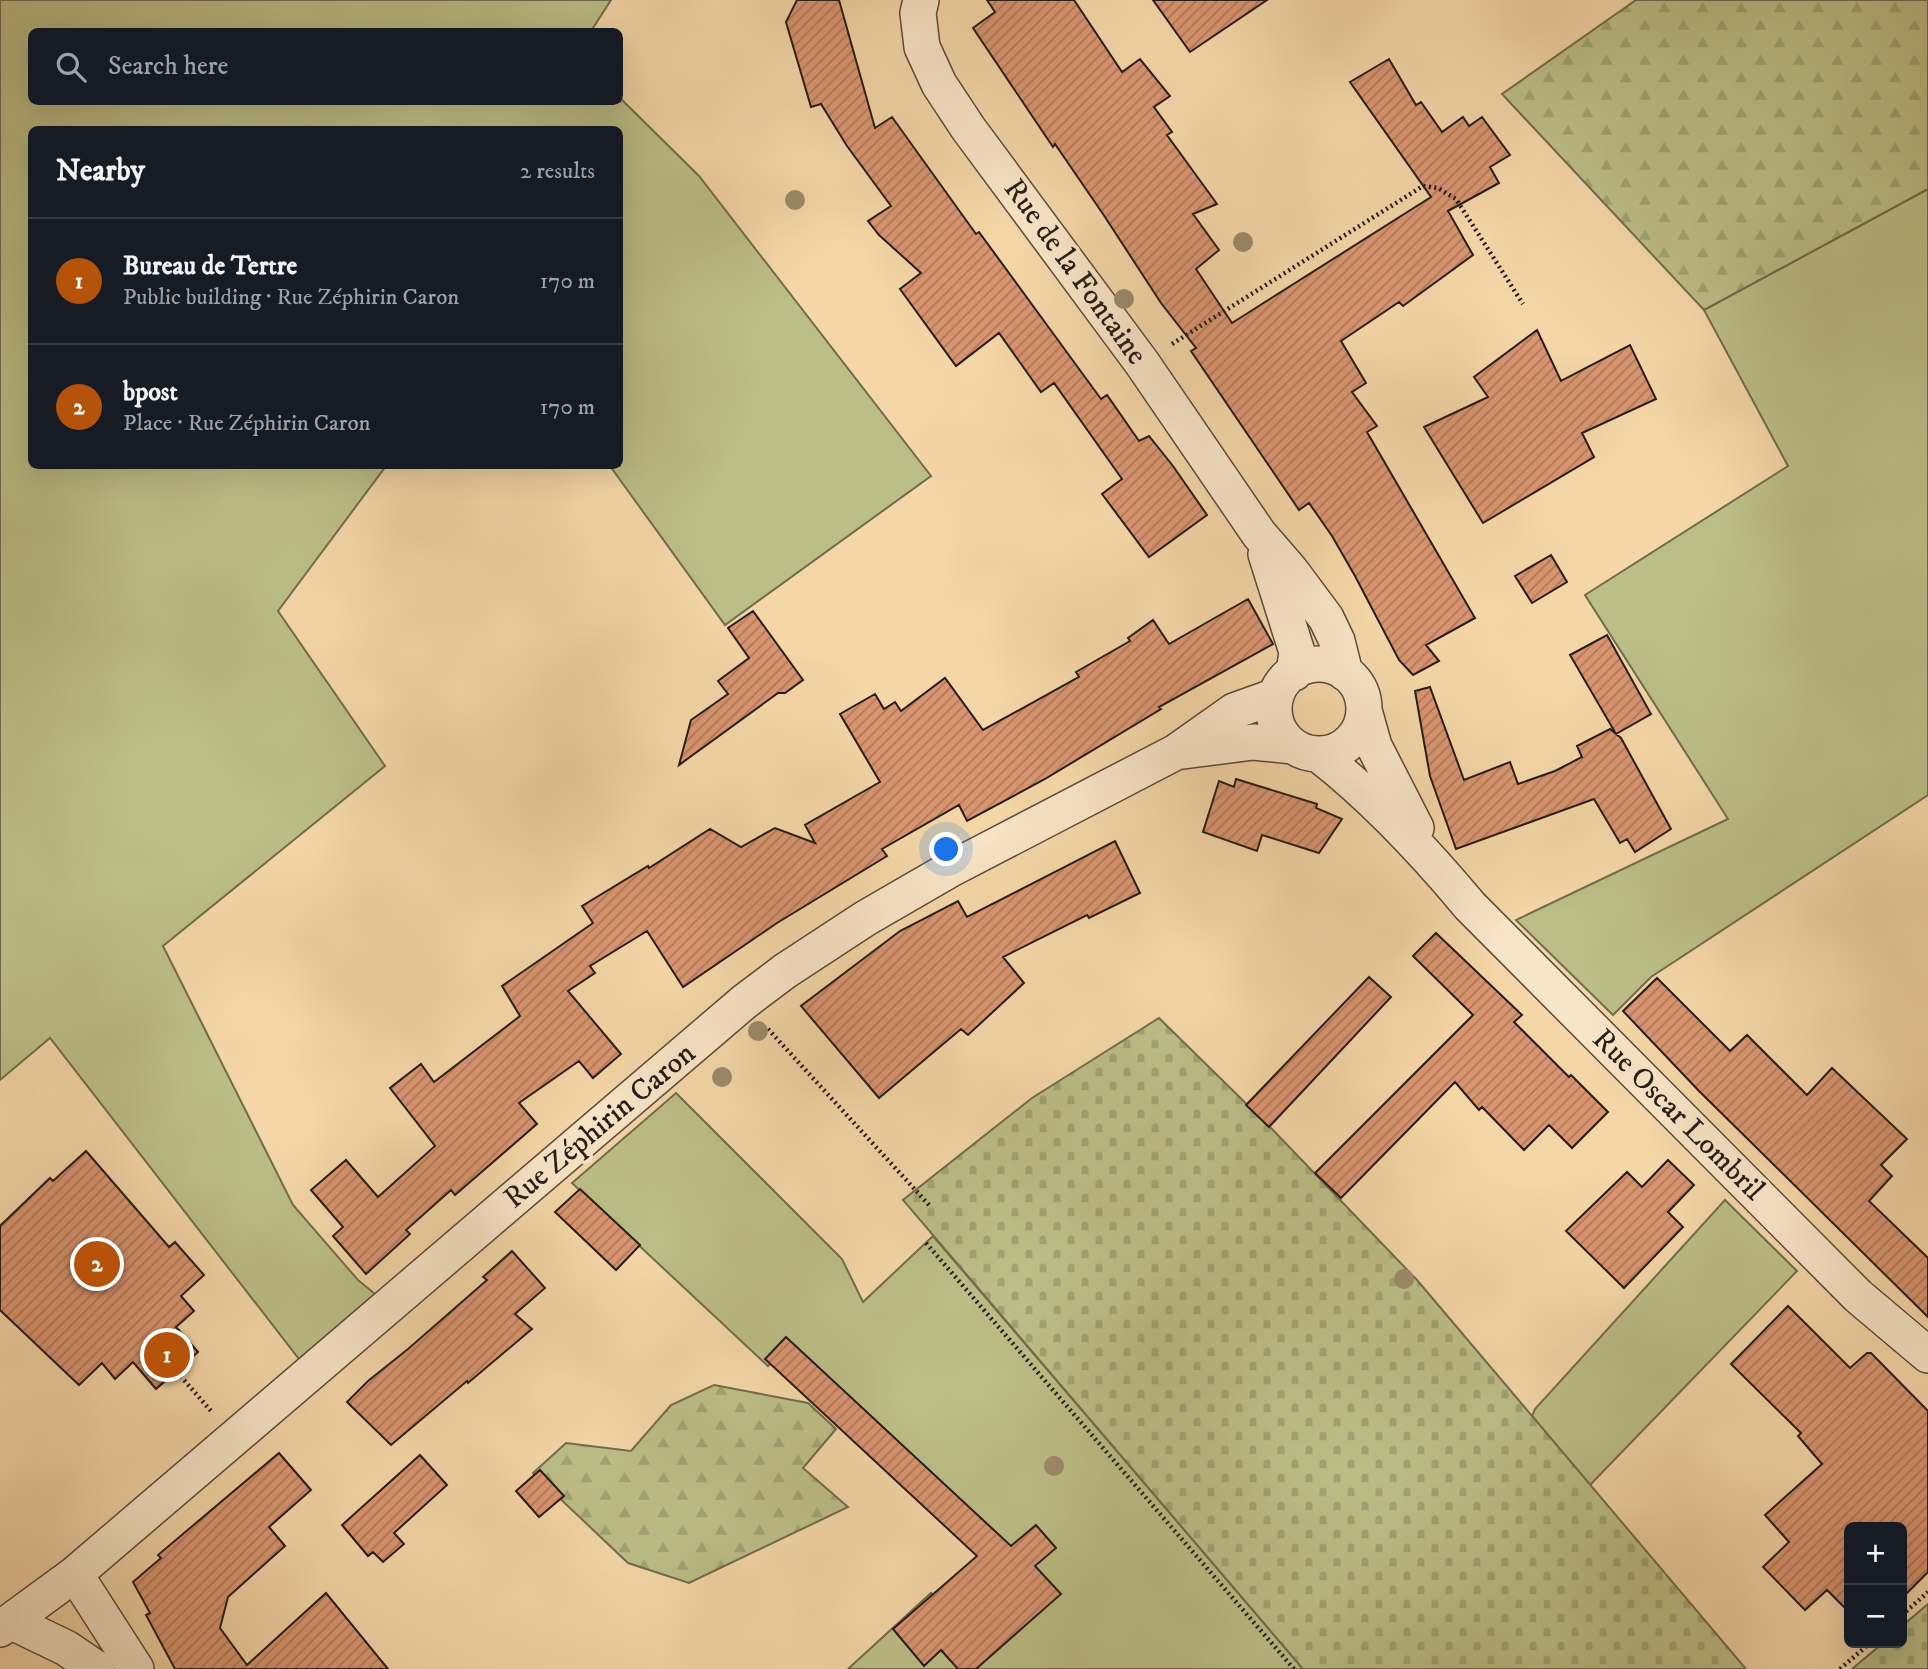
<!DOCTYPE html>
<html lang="en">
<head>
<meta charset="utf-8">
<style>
  :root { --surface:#171b24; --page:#20242c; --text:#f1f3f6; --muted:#9ea1a6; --line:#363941; --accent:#b45309 }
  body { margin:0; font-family:"IM FELL DW Pica",serif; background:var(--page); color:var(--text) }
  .controls { position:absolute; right:21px; bottom:21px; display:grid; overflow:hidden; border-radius:10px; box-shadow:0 7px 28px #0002 }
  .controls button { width:63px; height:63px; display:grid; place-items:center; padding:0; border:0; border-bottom:2px solid var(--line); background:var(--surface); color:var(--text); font:35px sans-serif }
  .you { position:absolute; left:947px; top:850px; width:24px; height:24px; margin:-18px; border:5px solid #fff; border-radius:50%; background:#1a73e8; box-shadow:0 0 0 10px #1a73e833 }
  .badge { display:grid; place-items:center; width:46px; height:46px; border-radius:50%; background:var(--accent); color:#fff; font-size:23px; font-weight:700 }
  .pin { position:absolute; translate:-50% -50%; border:4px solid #fff; box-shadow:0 2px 7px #0006 }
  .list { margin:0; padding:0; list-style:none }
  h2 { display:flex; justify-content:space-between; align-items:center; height:91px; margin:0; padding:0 28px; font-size:30px }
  h2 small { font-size:23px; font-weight:400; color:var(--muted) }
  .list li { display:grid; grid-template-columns:46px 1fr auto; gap:21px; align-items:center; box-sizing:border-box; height:126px; padding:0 28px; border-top:2px solid var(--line) }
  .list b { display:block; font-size:26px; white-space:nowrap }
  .list p { margin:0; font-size:23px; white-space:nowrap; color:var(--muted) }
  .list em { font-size:23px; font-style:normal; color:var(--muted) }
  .icon { flex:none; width:38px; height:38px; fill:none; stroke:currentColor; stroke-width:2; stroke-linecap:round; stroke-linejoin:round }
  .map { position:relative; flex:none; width:1928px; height:1669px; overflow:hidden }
  .search { position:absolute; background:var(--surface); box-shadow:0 7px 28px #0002; left:28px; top:28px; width:595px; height:77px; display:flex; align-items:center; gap:18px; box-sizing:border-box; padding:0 24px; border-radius:10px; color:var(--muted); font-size:26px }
  .panel { position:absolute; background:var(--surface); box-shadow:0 7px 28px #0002; left:28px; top:126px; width:595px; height:343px; border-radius:10px }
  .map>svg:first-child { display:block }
  .green { fill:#bcbe87; stroke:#716c4e; stroke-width:2 }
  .forest { fill:url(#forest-firs); stroke:#716c4e; stroke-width:2 }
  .cemetery { fill:url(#cemetery-stones); stroke:#716c4e; stroke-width:2 }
  .building { fill:url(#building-hatch); stroke:#261b15; stroke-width:2 }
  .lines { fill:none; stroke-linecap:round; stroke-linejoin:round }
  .minor-casing { stroke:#5a4a3a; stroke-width:38 }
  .path { stroke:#261b15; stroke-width:4.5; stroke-dasharray:2 3.5; stroke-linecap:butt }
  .minor { stroke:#f8e4c6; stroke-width:35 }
  .tree { fill:#9b8a69 }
  .labels { text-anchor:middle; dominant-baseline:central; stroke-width:7; stroke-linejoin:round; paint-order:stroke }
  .street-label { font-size:30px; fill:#261b15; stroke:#f8e4c6 }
</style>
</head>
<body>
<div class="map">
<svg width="1928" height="1669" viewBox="0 0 1928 1669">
  <defs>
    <pattern id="forest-firs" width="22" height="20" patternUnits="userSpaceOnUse" patternTransform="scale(1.75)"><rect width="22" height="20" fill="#bcbe87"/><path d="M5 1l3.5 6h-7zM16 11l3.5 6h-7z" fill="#a1a374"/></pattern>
    <pattern id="cemetery-stones" width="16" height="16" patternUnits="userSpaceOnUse" patternTransform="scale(1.75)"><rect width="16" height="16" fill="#bcbe87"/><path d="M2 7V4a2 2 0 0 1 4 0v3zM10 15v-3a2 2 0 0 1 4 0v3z" fill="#a1a374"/></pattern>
    <pattern id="building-hatch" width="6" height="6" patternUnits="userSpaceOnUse" patternTransform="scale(1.75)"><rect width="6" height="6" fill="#d99570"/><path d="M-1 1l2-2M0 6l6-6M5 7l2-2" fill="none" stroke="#b0795b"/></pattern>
  </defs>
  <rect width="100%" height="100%" fill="#f4d6a7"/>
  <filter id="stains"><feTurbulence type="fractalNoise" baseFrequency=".00286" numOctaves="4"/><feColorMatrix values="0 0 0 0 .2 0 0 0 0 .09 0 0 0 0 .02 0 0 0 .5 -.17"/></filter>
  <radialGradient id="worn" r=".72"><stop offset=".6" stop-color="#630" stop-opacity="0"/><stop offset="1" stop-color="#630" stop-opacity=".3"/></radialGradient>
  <path class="green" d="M0 0H611L591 31 32 32V102H620V98L699 176 931 476 725 625 610 466H620V130H32V466H386L278 611 385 766 163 946 293 1205 358 1280 375 1294 299 1359 50 1038 0 1080Z
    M1928 189V795L1651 977 1613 1015 1516 920 1728 819 1585 595 1788 466 1704 310Z
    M676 1093 842 1259 863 1302 933 1236 1303 1669H848L931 1593 941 1603 1005 1544 789 1344 768 1366 572 1183Z
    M1725 1200 1797 1271 1590 1485 1532 1416 1535 1409Z"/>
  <path class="forest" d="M1636 0H1928V189L1704 310 1502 94Z
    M714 1385 808 1403 836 1429 803 1468 848 1507 689 1583 628 1563 533 1473 566 1443 631 1451 671 1405Z"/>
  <path class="cemetery" d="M1159 1018 1271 1128 1417 1280 1746 1669H1303L903 1200 1032 1098Z
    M1928 1604V1669H1852L1883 1643H1902V1626Z"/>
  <path class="building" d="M797 0H839L875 128 892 117 976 234 979 232 1101 399 1107 395 1139 441 1149 436 1173 466 1207 515 1149 557 1102 494 1122 479 1054 383 1041 392 999 333 956 366 900 289 921 273 879 235 868 221 891 206 847 146 821 104 811 107 786 22Z
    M987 0H1074L1122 72 1140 59 1170 96 1154 107 1172 132 1167 135 1217 204 1193 214 1219 250 1196 269 1232 323 1431 197 1350 82 1389 59 1416 105 1421 102 1442 132 1463 117 1469 126 1482 117 1510 155 1490 167 1499 183 1448 211 1473 255 1403 306 1399 302 1341 341 1366 383 1352 392 1377 426 1367 432 1475 618 1426 645 1439 661 1413 675 1399 660 1355 576 1332 536 1309 503 1299 510 1191 351 1196 348 1161 303 1103 214 1055 144 1053 147 973 28 995 12Z
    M1153 0H1267L1190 52Z
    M1537 330 1561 381 1630 345 1656 399 1582 433 1594 457 1483 523 1424 427 1488 397 1474 377Z
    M1551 555 1567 582 1532 603 1515 576Z
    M1248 599 1273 644 1159 707 1161 709 1045 779 967 821 959 805 882 849 887 856 777 923 683 987 647 931 590 966 595 973 568 991 621 1054 593 1078 579 1061 519 1103 537 1124 455 1195 451 1190 406 1230 410 1234 366 1274 333 1236 343 1227 311 1190 346 1160 378 1197 435 1146 390 1088 421 1064 434 1082 520 1016 502 986 593 923 582 906 648 866 649 868 710 829 741 847 775 828 815 843 805 825 880 782 840 714 875 694 884 709 895 702 901 711 945 678 983 730 1079 677 1076 672 1130 641 1128 638 1153 620 1169 644Z
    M753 611 803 680 785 693H778L679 765 691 720 728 694 718 681 749 658 728 628Z
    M1607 635 1651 714 1616 734 1570 655Z
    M1430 687 1464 780 1510 762 1518 784 1555 771 1582 757 1577 746 1610 729 1621 738 1671 829 1635 852 1627 839 1620 843 1594 799 1456 849 1430 776 1415 691Z
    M1236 779 1317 804 1316 808 1342 819 1319 853 1262 835 1257 851 1203 832 1219 781 1234 787Z
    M1115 841 1140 893 1089 918 1087 915 1003 957 1024 983 968 1035 961 1029 879 1098 801 1006 900 931 958 901 967 917Z
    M1436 933 1522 1015 1514 1022 1569 1077 1571 1075 1608 1112 1572 1148 1549 1125 1524 1150 1482 1107 1479 1110 1455 1082 1341 1198 1315 1173 1473 1015 1413 956Z
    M1369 977 1391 997 1269 1127 1246 1105Z
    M1657 978 1730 1051 1747 1035 1807 1095 1832 1068 1907 1139 1881 1165 1892 1176 1869 1201 1928 1258V1317L1699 1091 1623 1011Z
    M86 1151 169 1247 175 1242 204 1275 181 1296 194 1311 176 1327 198 1352 156 1389 133 1362 115 1379 102 1363 79 1385 0 1310V1226L50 1178 53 1181Z
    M1668 1160 1694 1185 1668 1212 1683 1227 1624 1288 1566 1231 1627 1172 1642 1187Z
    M580 1189 640 1245 616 1270 555 1212Z
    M512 1251 545 1288 515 1314 532 1329 468 1383 467 1381 391 1445 347 1402 368 1381 408 1349 487 1280 483 1277Z
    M1788 1306 1850 1368 1867 1353H1871L1928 1411V1572L1902 1598V1527H1849V1612L1827 1590 1805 1610 1763 1567 1789 1542 1765 1515 1822 1464 1798 1436 1801 1433 1731 1364Z
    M786 1337 1011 1546 1036 1525 1056 1548 1035 1566 1061 1594 976 1669H958L941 1650 924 1666 893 1629 977 1556 765 1359Z
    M279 1453 311 1490 269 1527 285 1546 228 1597 220 1628 247 1665 326 1593 388 1669H175L146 1615 150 1613 133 1582 161 1558 158 1555Z
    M420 1455 447 1485 394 1533 404 1544 383 1562 373 1552 368 1556 342 1525Z
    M540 1470 564 1496 539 1517 516 1491Z"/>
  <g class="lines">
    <g class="minor-casing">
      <path id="minor" d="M921 0 918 13 922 47 939 84 968 128 1142 363 1259 534 1291 571 1326 618 1337 641 1345 673
        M1266 554 1297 652 1294 673
        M1274 709a45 45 0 1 1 90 0a45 45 0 1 1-90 0Z
        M1365 714 1374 746 1416 828
        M1183 751 1253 742 1293 746
        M1318 754C1375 798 1424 851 1470 906L1858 1296 1928 1355
        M75 1574 136 1669
        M12 1622 66 1648 97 1669
        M0 1629 75 1574 744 1002 785 971 866 918 949 870 1176 752 1234 711 1276 696"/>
    </g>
    <path class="path" d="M1172 344 1423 186 1438 188 1456 199 1523 304
      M768 1029 930 1206
      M926 1243 1294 1669
      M177 1372 211 1411
      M1902 1615 1928 1592
      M1840 1669 1870 1643"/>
    <use href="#minor" class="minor"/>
  </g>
  <g class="tree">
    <circle cx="795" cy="200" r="10"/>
    <circle cx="1243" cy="242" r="10"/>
    <circle cx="1124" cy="299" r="10"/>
    <circle cx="758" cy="1031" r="10"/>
    <circle cx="722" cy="1077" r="10"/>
    <circle cx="1404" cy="1279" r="10"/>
    <circle cx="1054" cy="1466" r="10"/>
  </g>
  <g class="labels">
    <g class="street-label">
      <text transform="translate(1075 272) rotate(54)">Rue de la Fontaine</text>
      <text transform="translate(1678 1115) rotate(45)">Rue Oscar Lombril</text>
      <text transform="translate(600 1126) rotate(-40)">Rue Zéphirin Caron</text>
    </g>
  </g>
  <rect width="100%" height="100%" filter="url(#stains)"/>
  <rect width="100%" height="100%" fill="url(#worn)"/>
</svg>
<div class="controls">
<button>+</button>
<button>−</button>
</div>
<div class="you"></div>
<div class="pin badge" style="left:167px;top:1355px">1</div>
<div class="pin badge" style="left:97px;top:1264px">2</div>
<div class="search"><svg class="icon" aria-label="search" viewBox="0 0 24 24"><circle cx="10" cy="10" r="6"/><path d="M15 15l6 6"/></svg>Search here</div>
<section class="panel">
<h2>Nearby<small>2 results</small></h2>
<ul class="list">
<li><span class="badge">1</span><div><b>Bureau de Tertre</b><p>Public building · Rue Zéphirin Caron</p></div><em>170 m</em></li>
<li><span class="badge">2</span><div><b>bpost</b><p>Place · Rue Zéphirin Caron</p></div><em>170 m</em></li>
</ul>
</section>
</div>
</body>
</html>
